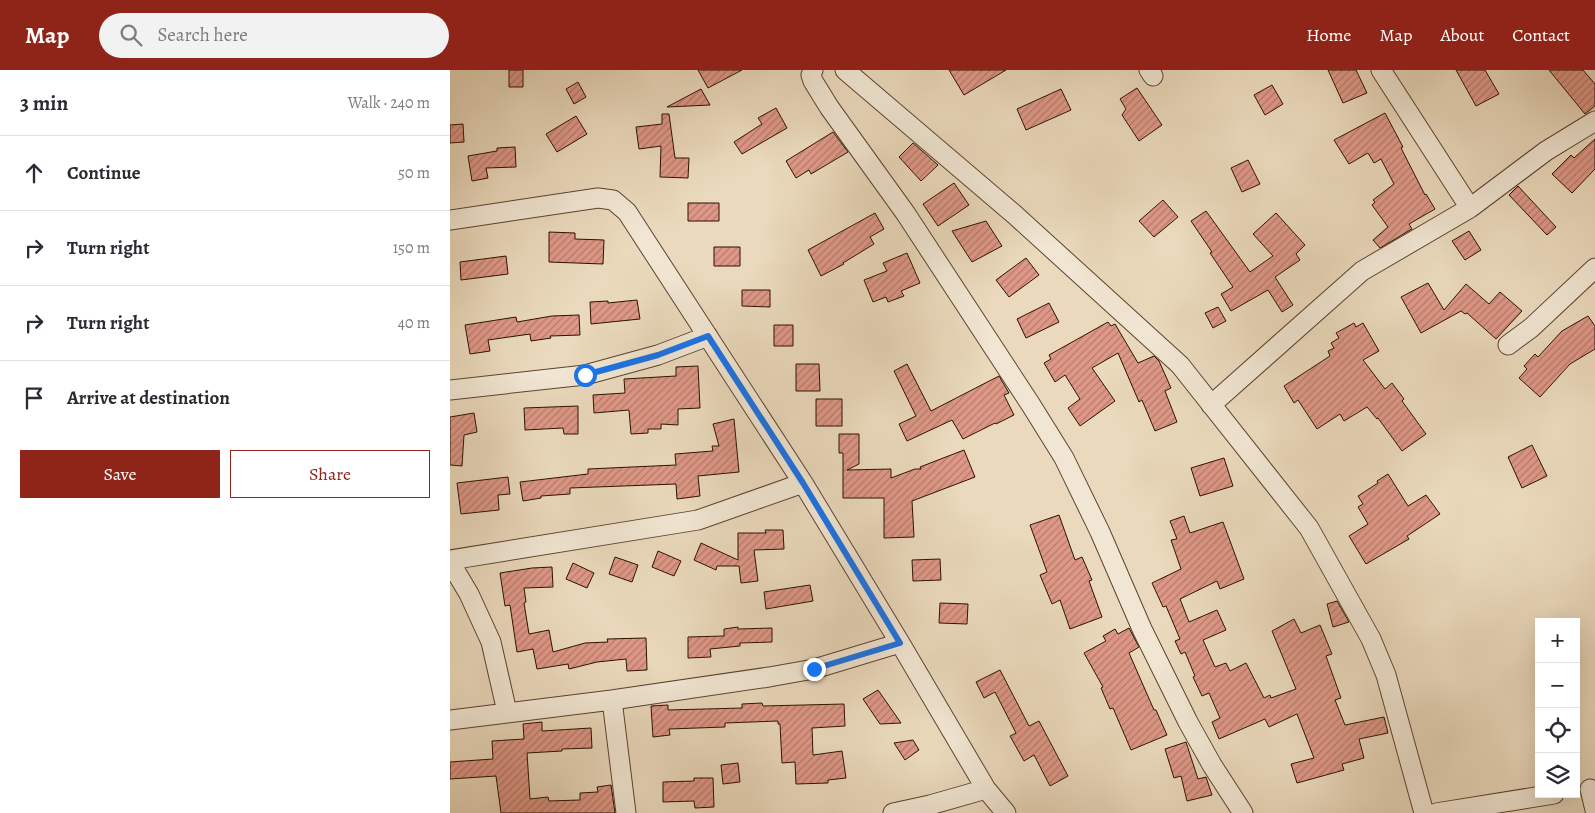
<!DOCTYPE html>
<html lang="en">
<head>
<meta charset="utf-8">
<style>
  :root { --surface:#fff; --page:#f2f2f3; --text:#2b2b33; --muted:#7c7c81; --line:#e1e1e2; --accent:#8f2418 }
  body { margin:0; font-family:Alegreya,serif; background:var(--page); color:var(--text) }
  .controls { position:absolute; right:15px; bottom:15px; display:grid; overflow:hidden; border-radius:0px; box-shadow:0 5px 20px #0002 }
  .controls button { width:45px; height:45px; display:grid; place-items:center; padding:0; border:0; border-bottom:1px solid var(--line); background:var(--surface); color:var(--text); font:25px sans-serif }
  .stop { position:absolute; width:15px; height:15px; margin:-11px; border:4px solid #1a73e8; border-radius:50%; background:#fff }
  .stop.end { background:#1a73e8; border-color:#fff; box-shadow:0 1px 5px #0008 }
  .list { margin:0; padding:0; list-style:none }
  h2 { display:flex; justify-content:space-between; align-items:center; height:65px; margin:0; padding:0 20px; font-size:21px }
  h2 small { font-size:16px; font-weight:400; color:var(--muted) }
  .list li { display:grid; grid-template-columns:32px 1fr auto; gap:15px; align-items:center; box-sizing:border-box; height:75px; padding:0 20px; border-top:1px solid var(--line) }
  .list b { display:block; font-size:19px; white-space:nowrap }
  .list em { font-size:16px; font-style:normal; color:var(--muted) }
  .actions { display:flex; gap:10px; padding:15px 20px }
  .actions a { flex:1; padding:11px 0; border:1px solid var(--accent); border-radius:0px; text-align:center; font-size:18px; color:var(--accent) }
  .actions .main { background:var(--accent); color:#fff }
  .icon { flex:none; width:28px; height:28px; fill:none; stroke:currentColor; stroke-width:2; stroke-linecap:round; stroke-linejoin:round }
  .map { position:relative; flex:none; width:1145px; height:743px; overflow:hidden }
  header { display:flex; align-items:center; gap:30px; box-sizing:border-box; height:70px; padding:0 25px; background:var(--accent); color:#fff }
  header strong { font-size:24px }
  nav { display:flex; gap:28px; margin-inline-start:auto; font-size:18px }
  .search { width:350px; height:45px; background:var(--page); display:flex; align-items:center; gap:12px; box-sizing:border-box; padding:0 18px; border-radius:28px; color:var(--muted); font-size:19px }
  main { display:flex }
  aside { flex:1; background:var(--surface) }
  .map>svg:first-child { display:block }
  .building { fill:url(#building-hatch); stroke:#2d1100 }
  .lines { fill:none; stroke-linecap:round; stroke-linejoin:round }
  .minor-casing { stroke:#5c432f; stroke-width:21 }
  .minor { stroke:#f1e6d3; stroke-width:19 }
  .route { stroke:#1a73e8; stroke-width:6 }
</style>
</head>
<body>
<header>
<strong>Map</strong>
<div class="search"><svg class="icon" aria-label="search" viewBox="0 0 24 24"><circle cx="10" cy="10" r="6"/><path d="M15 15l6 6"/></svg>Search here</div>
<nav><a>Home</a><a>Map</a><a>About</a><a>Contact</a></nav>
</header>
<main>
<aside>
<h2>3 min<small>Walk · 240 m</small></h2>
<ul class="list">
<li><svg class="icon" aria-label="ahead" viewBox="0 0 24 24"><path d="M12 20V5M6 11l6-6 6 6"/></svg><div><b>Continue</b></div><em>50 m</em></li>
<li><svg class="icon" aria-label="right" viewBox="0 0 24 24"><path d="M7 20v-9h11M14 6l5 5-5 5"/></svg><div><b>Turn right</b></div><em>150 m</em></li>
<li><svg class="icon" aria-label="right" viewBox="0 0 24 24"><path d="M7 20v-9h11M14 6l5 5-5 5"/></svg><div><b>Turn right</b></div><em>40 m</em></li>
<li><svg class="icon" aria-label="arrive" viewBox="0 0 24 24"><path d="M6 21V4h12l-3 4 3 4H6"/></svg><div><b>Arrive at destination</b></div></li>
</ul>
<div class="actions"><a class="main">Save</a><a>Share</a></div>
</aside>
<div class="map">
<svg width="1145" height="743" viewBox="0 0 1145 743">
  <defs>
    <pattern id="building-hatch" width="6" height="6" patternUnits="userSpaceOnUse" patternTransform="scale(1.25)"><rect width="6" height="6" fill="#df9887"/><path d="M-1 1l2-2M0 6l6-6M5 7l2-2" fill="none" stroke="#b57b6c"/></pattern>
  </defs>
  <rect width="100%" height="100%" fill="#ead9bc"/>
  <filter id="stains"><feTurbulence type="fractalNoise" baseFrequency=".004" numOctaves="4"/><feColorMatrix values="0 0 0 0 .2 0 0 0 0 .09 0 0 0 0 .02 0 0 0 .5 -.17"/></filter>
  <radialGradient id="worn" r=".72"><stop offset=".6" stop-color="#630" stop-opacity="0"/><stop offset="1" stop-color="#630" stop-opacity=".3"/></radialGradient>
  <path class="building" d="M59 0H73V17H59Z
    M248 0H292L258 18Z
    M499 0H556L514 25Z
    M878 0H906L917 23 893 33Z
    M1006 0H1035L1049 24 1026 36Z
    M1099 0H1133L1145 14V36L1135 44Z
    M128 12 136 27 124 34 116 19Z
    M822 15 833 34 815 45 804 25Z
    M687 18 712 55 689 71 672 45 676 39 670 29Z
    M251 19 260 35 217 37Z
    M611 19 621 40 576 60 567 39Z
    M326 38 337 58 292 84 284 72 312 54 308 48Z
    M935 43 953 77 951 78 975 125 976 124 985 139 959 154 962 159 930 178 923 170 938 157 922 135 925 132 923 130 944 114 931 89 924 93 918 83 899 94 884 70Z
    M212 44H219L225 88H239L238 108 210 107 211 76 189 79 186 57 212 54Z
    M126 46 137 64 107 82 96 64Z
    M13 54 14 72 0 73V55Z
    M383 62 398 82 361 104 359 100 346 108 336 91Z
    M1145 69V99L1122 123 1102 104 1121 85 1124 88Z
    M463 73 488 95 471 111 449 87Z
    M65 77 66 97 36 98 38 108 22 111 18 86 47 81V78Z
    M798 90 810 114 792 122 781 98Z
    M504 113 519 135 488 156 473 134Z
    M1068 116 1106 157 1097 165 1059 125Z
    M713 130 728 147 704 167 689 151Z
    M238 133H269V151H238Z
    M756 141 800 202 823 186 803 164 826 143 855 175 846 184 850 190 825 207 843 235 832 242 818 220 781 241 771 224 783 217 760 183 762 182 741 151Z
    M425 143 434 159 420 167 424 174 393 193 394 194 371 206 358 180Z
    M536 151 552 176 522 192 502 161Z
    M1019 161 1031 180 1015 190 1002 171Z
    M99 162 125 163V169L154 170 153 194 99 192Z
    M264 177H290V196H264Z
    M457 183 470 213 451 221 454 226 438 232 436 227 423 232 414 210 437 201 433 193Z
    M56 186 58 204 11 210 10 192Z
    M576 188 589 205 559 227 546 210Z
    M978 213 994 240 1016 214 1039 234 1050 222 1072 241 1046 269 1017 243 1015 244 1011 241 971 263 951 227Z
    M292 220H320V237L292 236Z
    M187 230 190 249 141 254 140 232 158 231V233Z
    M599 233 609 252 576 268 567 249Z
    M768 237 776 251 763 258 755 243Z
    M129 245 130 265 100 266 101 268 81 271 80 264 38 270 40 281 20 284 15 255 66 247 67 252 102 246Z
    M1138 246 1145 256V279L1120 294 1090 327 1069 308 1077 299 1074 296 1085 284 1088 287 1112 261Z
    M658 252 661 256 665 254 688 293 704 286 709 291 721 318 715 321 727 352 705 361 692 330 689 332 668 283 642 298 665 331 630 356 618 338 630 329 615 305 605 312 594 293 601 289 599 285Z
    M904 253 906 257 913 253 929 281 913 290 935 319 942 313 954 329 952 331 976 364 952 381 928 348 927 349 917 337 894 351 890 344 867 359 848 330 844 333 834 316 880 286 878 281 884 278 881 273 889 268 886 263Z
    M324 255H343V276H324Z
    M346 294H369L370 321H346Z
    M457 294 481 341 549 306 559 323 554 325 564 345 546 354 545 353 513 369 502 350 457 371 449 354 466 346 444 301Z
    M248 296 250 338 228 339V355L211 354V359H198V363L181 364 179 340 144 343 143 325 175 323 174 309 226 306V297Z
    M366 329H392V356H366Z
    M128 336V364H114L113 358 75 360 74 338Z
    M24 343 27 362 14 365 12 396 0 395V347Z
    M284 349 289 402 248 406 250 426 227 429 226 414 120 418V424L91 426V428L73 431 70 412 138 404V399L226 395 225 384 263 381 262 376H269L263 354Z
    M389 364H409V394L397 400 441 399V408L465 399H471L470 397 514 380 525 407 462 431 464 467 434 468V428H393V383H389Z
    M1082 375 1097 406 1072 418 1058 387Z
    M774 388 783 416 750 426 741 398Z
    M938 404 958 436 976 425 990 444 957 466 959 469 916 494 899 466 918 454 908 437 913 434 908 426 928 413 927 411Z
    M58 407 60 424 48 425 49 440 11 444 7 413Z
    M609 445 625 490 632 487 642 510 639 511 652 547 620 559 610 530 602 534 590 505 597 502 580 455Z
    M734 446 740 463 773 452 794 509 770 519 767 511 730 529 739 552 767 540 776 560 753 570 765 597 776 593 780 601 796 593 814 628 820 625 821 628 846 619 822 561 844 549 851 563 870 555 882 584 876 586 891 628 885 630 895 655 934 647 938 663 909 669 914 688 892 694 894 700 847 713 841 694 864 688 847 644 819 657 815 649 769 669 762 652 770 648 759 623 752 626 743 607 745 606 735 582 731 584 725 571 730 569 716 536 713 537 702 513 731 499 721 470 727 469 720 451Z
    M315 460H333L334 479 304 480 308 511 291 513 289 496H267L266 500 244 490 251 473 288 490V463H316Z
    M208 481 231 491 224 506 202 497Z
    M165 487 188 495 182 512 159 504Z
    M490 489 491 510 463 511 462 490Z
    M123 493 144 503 137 518 116 509Z
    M102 497 103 517 74 518 76 532 74 533 79 564 99 560 103 582 135 573 158 572 157 569 196 568 197 600 177 601 176 589 147 592 119 599 118 594 87 599 83 579 67 582 60 535 55 536 50 503 82 498Z
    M360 515 363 531 316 539 314 522Z
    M887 531 899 552 883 557 877 534Z
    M490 533 518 534 517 554 489 553Z
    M288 557V559L322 558V572L290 573V576L260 579 261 587 238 588V567L274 566V559Z
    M679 558 689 577 679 583 704 640H706L717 665 681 680 663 638 660 639 651 618 653 617 634 583 656 571 653 566 665 559 668 564Z
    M550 600 579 656 589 651 618 706 600 716 584 685 574 691 560 666 566 663 545 622 534 628 526 612Z
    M428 620 451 653 430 654 413 629Z
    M312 633 313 636 394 634 395 656 362 658 363 685 392 681 396 708 378 710V713L346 714 345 692 332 693 330 654H328V651L275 653V657L219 659 220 665 203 667 201 636 218 635V640L292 638V634Z
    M92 652V661L141 658 142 678 112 679V681L77 683 80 729 98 727 99 731 130 730V723L148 722 147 717 161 715 165 743H51L46 706 0 709V692L43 689 42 671 74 669 73 654Z
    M463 670 469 680 455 690 444 673Z
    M736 672 748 709 756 707 762 725 737 731 731 706 724 708 715 679Z
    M288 693 290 712 273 714 271 695Z
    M244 708H263L264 737 245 738 244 731 213 732V712L244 711Z"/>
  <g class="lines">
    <g class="minor-casing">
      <path id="minor" d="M363 0 361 5 363 11 379 37 456 144 581 335 614 388 650 462 692 559 738 652 762 695 793 743
        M395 0 565 145 730 295 859 458 921 569 936 605 974 743
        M699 0 703 6
        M1020 138 1096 81 1145 51
        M0 150 148 128 163 130 177 142 353 413 450 573 536 719 556 743
        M1058 275 1081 258 1145 198
        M0 320 135 305 208 285 258 266
        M761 335 912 201 1020 138 931 0
        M0 490 248 450 353 413
        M0 492 19 524 41 572 57 642
        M162 630 176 743
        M0 650 162 630 319 607 364 599 450 573
        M1140 719 1145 740
        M443 743 480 735 536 719
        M986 743 1104 724"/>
    </g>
    <use href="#minor" class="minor"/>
  </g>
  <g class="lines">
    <path class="route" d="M135 305 208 285 258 266 353 413 450 573 364 599"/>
  </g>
  <rect width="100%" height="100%" filter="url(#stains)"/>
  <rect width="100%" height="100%" fill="url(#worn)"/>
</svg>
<div class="controls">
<button>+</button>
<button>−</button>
<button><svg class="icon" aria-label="locate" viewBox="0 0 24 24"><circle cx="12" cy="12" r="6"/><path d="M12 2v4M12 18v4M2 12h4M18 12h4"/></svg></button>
<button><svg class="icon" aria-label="layers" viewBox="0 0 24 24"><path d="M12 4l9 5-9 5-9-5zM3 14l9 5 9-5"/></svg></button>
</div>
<div class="stop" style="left:135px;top:305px"></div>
<div class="stop end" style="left:364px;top:599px"></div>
</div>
</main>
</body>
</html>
